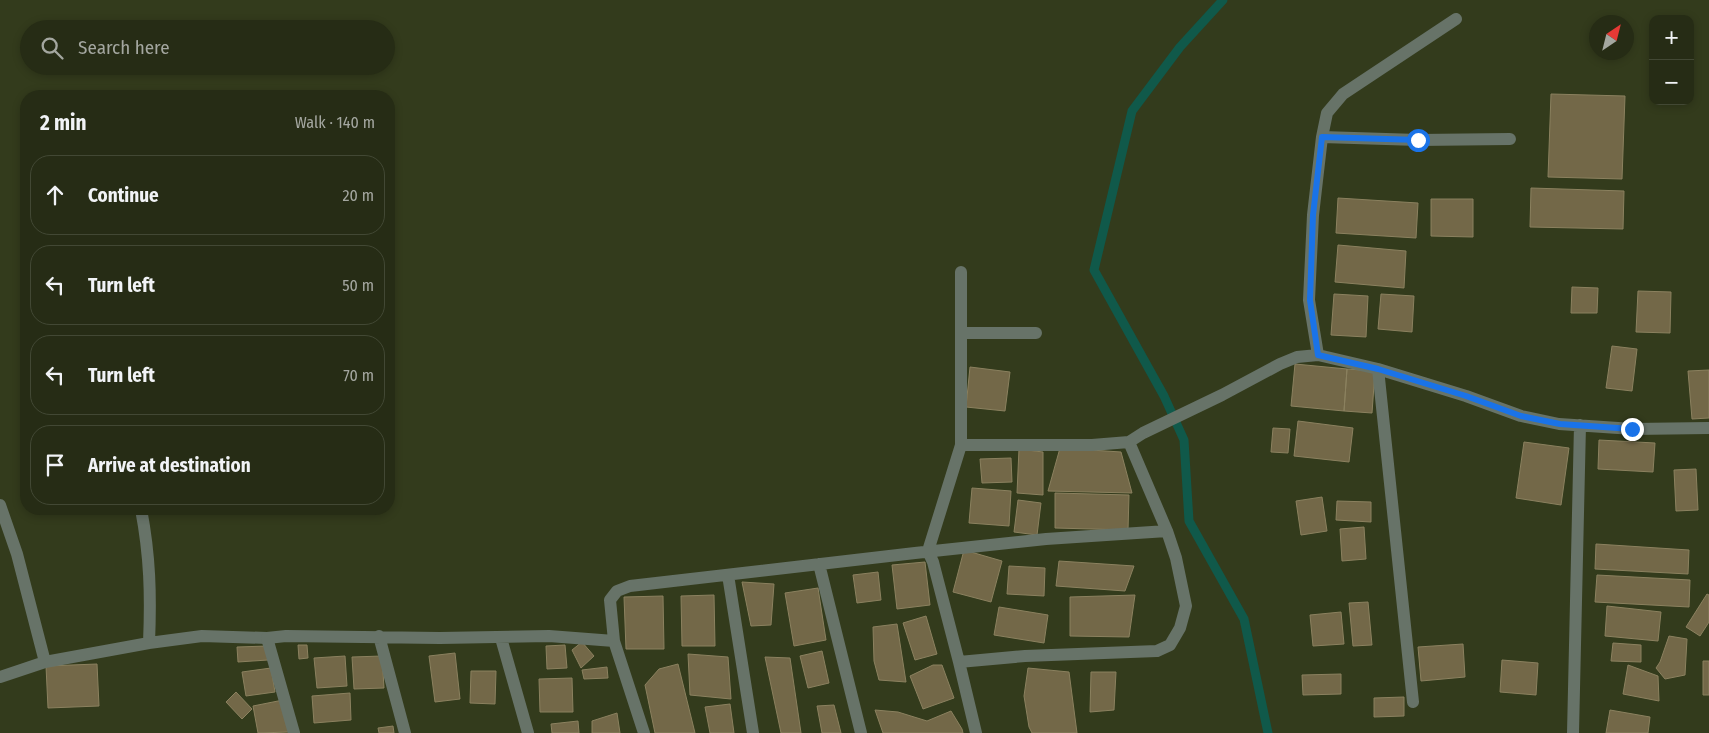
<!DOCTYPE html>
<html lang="en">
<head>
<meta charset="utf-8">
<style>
  :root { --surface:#262c15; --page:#323822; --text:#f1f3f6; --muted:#a4a7a0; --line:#424834 }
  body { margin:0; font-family:"Fira Sans Condensed",sans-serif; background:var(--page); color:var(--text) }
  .controls { position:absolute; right:15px; top:15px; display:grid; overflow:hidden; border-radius:10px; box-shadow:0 2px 8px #0003 }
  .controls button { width:45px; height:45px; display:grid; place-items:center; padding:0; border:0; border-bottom:1px solid var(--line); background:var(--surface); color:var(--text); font:25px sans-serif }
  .compass { position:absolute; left:1589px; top:15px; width:45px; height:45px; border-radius:50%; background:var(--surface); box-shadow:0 2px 8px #0003; rotate:35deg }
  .stop { position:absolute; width:15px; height:15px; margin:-11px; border:4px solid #1a73e8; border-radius:50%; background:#fff }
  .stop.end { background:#1a73e8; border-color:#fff; box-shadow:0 1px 5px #0008 }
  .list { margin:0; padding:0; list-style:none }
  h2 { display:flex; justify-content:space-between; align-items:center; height:65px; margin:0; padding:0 20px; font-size:21px }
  h2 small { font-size:16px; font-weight:400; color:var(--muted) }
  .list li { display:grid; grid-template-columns:32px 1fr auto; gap:15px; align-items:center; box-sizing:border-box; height:80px; margin:0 10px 10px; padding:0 10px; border:1px solid var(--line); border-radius:20px }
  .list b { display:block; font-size:19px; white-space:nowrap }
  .list em { font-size:16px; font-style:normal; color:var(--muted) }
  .icon { flex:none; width:28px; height:28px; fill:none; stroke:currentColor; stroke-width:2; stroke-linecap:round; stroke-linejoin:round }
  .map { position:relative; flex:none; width:1709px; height:733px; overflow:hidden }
  .search { position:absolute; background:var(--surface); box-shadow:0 2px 8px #0003; left:20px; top:20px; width:375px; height:55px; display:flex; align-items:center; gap:12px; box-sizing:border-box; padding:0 18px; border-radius:28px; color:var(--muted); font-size:19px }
  .panel { position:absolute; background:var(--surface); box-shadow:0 2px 8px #0003; left:20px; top:90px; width:375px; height:425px; border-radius:20px }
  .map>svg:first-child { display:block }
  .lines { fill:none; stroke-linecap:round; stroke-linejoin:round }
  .stream { stroke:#10594a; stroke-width:9 }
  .building { fill:#736848; stroke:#8b815f }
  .lane { stroke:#677368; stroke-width:12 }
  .street { stroke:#677368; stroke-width:12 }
  .route { stroke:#1a73e8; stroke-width:6 }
</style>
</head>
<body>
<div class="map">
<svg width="1709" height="733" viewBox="0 0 1709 733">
  <rect width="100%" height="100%" fill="#333b1c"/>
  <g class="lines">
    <path class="stream" d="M1223 0 1180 47 1132 111 1094 270 1164 396 1184 440 1189 521 1244 619 1268 733"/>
  </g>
  <path class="building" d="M1551 94 1625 96 1622 179 1548 177Z
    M1531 188 1624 191 1623 229 1530 227Z
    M1338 198 1418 203 1416 238 1336 233Z
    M1431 199H1473V237L1431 236Z
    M1338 245 1406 251 1404 288 1335 282Z
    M1572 287 1598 288 1597 313H1571Z
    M1638 291 1671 292 1670 333 1636 332Z
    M1334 294 1368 296 1366 337 1331 335Z
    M1381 294 1414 296 1412 332 1378 329Z
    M1612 346 1637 349 1632 391 1606 388Z
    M1295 364 1347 369 1344 411 1291 406Z
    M970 367 1010 372 1005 411 966 407Z
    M1347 369 1375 371 1372 413 1344 411Z
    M1709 370V418L1692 419 1688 371Z
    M1298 421 1353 428 1349 462 1294 456Z
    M1273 428 1290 429 1288 453 1271 452Z
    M1599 440 1655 443 1653 472 1598 469Z
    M1524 442 1569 448 1561 505 1516 498Z
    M1060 448 1121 452 1132 493 1048 491Z
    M1019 449 1043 452V495L1017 493Z
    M1011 458 1012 482 982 483 980 459Z
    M1696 469 1698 510 1676 511 1674 470Z
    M972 488 1011 491 1009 526 969 523Z
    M1055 493 1129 495 1128 530 1055 528Z
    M1322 497 1327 531 1301 535 1296 501Z
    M1018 500 1041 503 1037 535 1014 532Z
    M1337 501 1371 502V522L1336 520Z
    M1364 527 1366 559 1342 561 1340 529Z
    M1596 544 1689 550 1688 574 1595 569Z
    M964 550 1002 561 991 602 953 592Z
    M1059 561 1134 566 1125 591 1056 586Z
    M925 562 930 605 897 609 892 565Z
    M1009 566 1045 568 1044 596 1007 594Z
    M878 572 881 600 857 603 853 575Z
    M1597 575 1690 580 1689 607 1595 602Z
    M742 582 774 584 771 625 751 626Z
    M818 588 826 640 794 646 785 593Z
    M1707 594 1709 595V622L1700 636 1686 627Z
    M714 595 715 646H682L681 596Z
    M1135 595 1129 637 1070 636V597Z
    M663 596 664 649H626L624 597Z
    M1368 602 1372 645 1353 646 1349 603Z
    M1607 606 1661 612 1658 641 1605 636Z
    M999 607 1048 615 1044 643 994 635Z
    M1341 612 1344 644 1313 646 1310 615Z
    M926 616 937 654 915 660 903 623Z
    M897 624 906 682 879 680 874 661 873 627Z
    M1669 636 1687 639 1685 675 1665 679 1656 668 1660 662Z
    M582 642 594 656 581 668 572 650Z
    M1613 643 1641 645V662L1611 661Z
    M1463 644 1465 677 1421 681 1418 647Z
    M298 645H307L308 658 299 659Z
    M565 645 567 668 547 669 546 646Z
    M268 646V660L238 662 237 647Z
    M822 651 829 683 808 688 800 656Z
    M455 653 460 699 435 702 429 656Z
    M688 654 728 657 731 699 690 695Z
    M345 656 347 686 317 688 314 658Z
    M382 656 384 688 354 689 352 657Z
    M765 657 790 658 801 733H781Z
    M1502 660 1538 663 1536 695 1500 692Z
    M1703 661H1709V695H1703Z
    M97 664 99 706 48 708 46 666Z
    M678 664 695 733H655L645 685 659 669Z
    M933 665H942L954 698 923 709 910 676Z
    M1628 665 1658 676 1659 701 1623 694Z
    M607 667 608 678 584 679 582 670Z
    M271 668 275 692 246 696 242 672Z
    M1028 668 1069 672 1077 733H1032L1029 727 1024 696Z
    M471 671H496L495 704 470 703Z
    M1091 672H1116L1114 710 1090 712Z
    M1341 674V694L1303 695 1302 675Z
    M572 678 573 712H540L539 679Z
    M236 692 252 709 242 719 226 702Z
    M350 693 351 720 314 723 312 696Z
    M1404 697V716L1374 717V698Z
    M283 700 289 732 258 733 253 706Z
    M730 704 734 733H710L705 707Z
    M834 705 841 733H822L817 706Z
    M875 710 898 712 927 721 951 711 962 729 963 733H883Z
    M1610 710 1650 717 1648 733H1606Z
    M617 713 620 733H592V721Z
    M578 721 579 733H552L551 724Z
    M393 726 394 733H379L378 728Z"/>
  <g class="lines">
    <path class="lane" d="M0 505 17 554 45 662
      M141 509C150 556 151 595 149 643
      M0 677 45 662 149 643 202 636 267 638"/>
    <path class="street" d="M1322 137 1418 140 1510 139
      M961 272V445L928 551 933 562 959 662 976 733
      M962 333H1036
      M1318 355 1309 300 1313 215 1322 137 1327 113 1343 94 1456 19
      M1378 369 1413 702
      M961 445H1092L1129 442 1143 433 1222 395 1280 364 1297 357 1318 355 1378 369 1466 396 1521 416 1559 424 1633 429 1709 428
      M819 564 861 733
      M728 575 753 733
      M379 636 405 733
      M501 638 528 733
      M959 662 1025 656 1157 651 1170 645 1180 628 1186 606 1176 558 1167 531 1129 442
      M294 733 267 638 286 636 440 638 549 636 614 641
      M644 733 614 641 610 600 617 591 630 586 915 553 1046 539 1167 531
      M1573 733 1580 425"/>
  </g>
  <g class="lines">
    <path class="route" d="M1418 140 1322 137 1313 215 1310 300 1318 355 1378 369 1466 396 1521 416 1560 424 1632 429"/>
  </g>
</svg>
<div class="controls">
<button>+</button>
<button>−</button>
</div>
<svg class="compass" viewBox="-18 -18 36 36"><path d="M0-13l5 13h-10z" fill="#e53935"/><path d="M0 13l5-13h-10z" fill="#a4a7a0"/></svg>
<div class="stop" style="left:1418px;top:140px"></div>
<div class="stop end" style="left:1632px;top:429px"></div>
<div class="search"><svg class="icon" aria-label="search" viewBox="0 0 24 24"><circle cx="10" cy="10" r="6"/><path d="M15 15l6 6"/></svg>Search here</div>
<section class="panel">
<h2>2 min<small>Walk · 140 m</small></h2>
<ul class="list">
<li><svg class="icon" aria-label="ahead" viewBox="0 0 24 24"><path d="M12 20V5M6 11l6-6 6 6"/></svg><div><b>Continue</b></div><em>20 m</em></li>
<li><svg class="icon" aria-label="left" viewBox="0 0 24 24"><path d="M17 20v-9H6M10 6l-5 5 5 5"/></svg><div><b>Turn left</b></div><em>50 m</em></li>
<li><svg class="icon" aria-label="left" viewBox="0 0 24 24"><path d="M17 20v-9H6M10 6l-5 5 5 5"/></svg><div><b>Turn left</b></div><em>70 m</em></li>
<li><svg class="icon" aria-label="arrive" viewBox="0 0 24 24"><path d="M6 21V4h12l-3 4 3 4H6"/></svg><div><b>Arrive at destination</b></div></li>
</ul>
</section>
</div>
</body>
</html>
